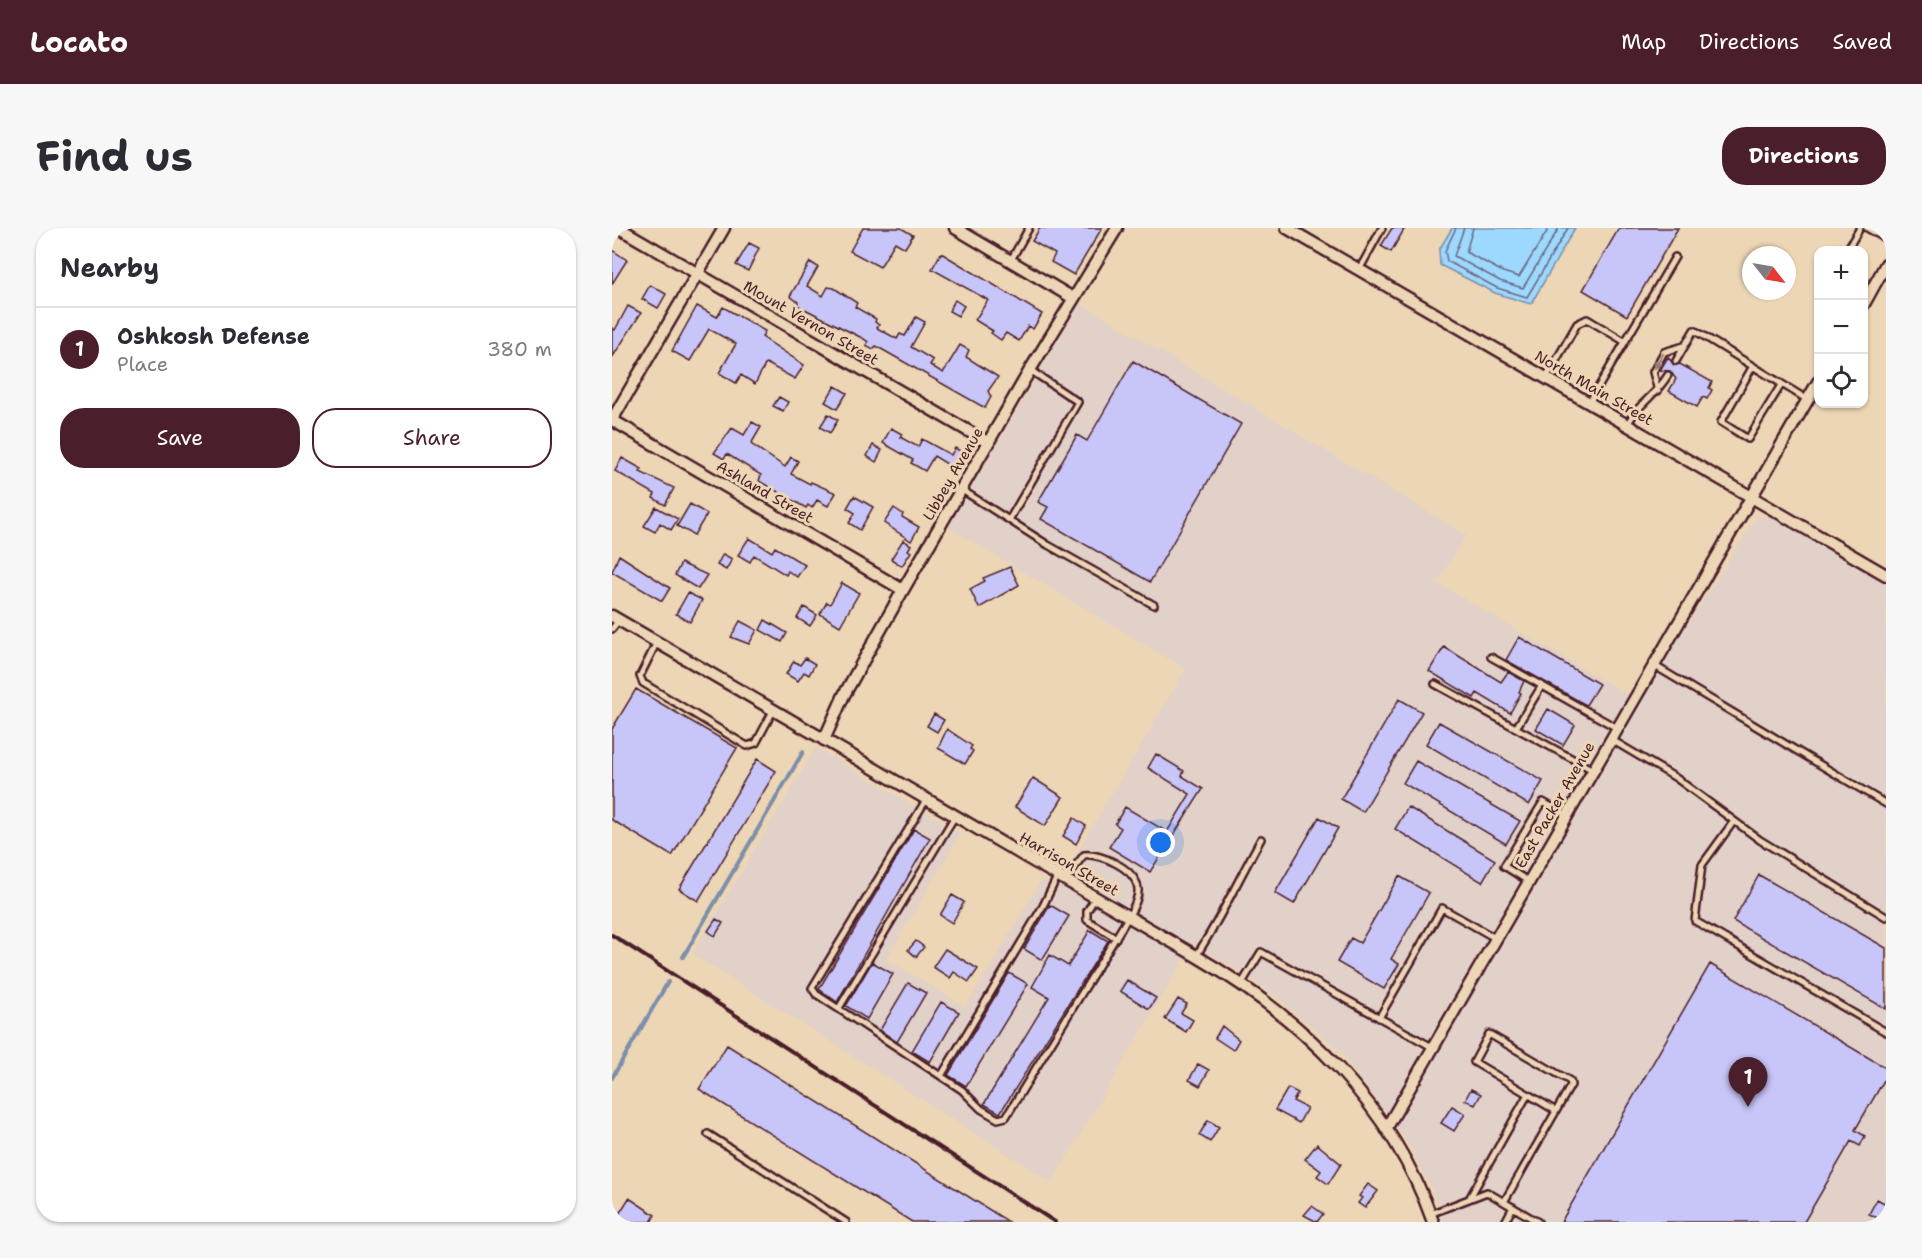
<!DOCTYPE html>
<html lang="en">
<head>
<meta charset="utf-8">
<style>
  :root { --surface:#fff; --page:#f7f7f7; --text:#2b2b33; --muted:#7c7c81; --line:#e1e1e2; --accent:#4a1f2b }
  body { margin:0; font-family:"Shantell Sans",sans-serif; background:var(--page); color:var(--text) }
  .controls { position:absolute; right:18px; top:18px; display:grid; overflow:hidden; border-radius:12px; box-shadow:0 2px 4px #0004 }
  .controls button { width:54px; height:54px; display:grid; place-items:center; padding:0; border:0; border-bottom:2px solid var(--line); background:var(--surface); color:var(--text); font:30px sans-serif }
  .compass { position:absolute; left:1130px; top:18px; width:54px; height:54px; border-radius:50%; background:var(--surface); box-shadow:0 2px 4px #0004; rotate:121deg }
  .you { position:absolute; left:549px; top:615px; width:21px; height:21px; margin:-15px; border:4px solid #fff; border-radius:50%; background:#1a73e8; box-shadow:0 0 0 9px #1a73e833 }
  .badge { display:grid; place-items:center; width:39px; height:39px; border-radius:50%; background:var(--accent); color:#fff; font-size:20px; font-weight:700 }
  .pin { position:absolute; translate:-50% -50px; filter:drop-shadow(0 2px 3px #0008) }
  .pin::after { content:''; position:absolute; top:32px; width:21px; height:18px; background:inherit; clip-path:polygon(0 0,100% 0,50% 100%) }
  .list { margin:0; padding:0; list-style:none }
  h2 { display:flex; justify-content:space-between; align-items:center; height:78px; margin:0; padding:0 24px; font-size:26px }
  h2 small { font-size:20px; font-weight:400; color:var(--muted) }
  .list li { display:grid; grid-template-columns:39px 1fr auto; gap:18px; align-items:center; box-sizing:border-box; height:84px; padding:0 24px; border-top:2px solid var(--line) }
  .list b { display:block; font-size:22px; white-space:nowrap }
  .list p { margin:0; font-size:20px; white-space:nowrap; color:var(--muted) }
  .list em { font-size:20px; font-style:normal; color:var(--muted) }
  .actions { display:flex; gap:12px; padding:18px 24px }
  .actions a { flex:1; padding:14px 0; border:2px solid var(--accent); border-radius:24px; text-align:center; font-size:21px; color:var(--accent) }
  .actions .main { background:var(--accent); color:#fff }
  .icon { flex:none; width:33px; height:33px; fill:none; stroke:currentColor; stroke-width:2; stroke-linecap:round; stroke-linejoin:round }
  .map { position:relative; flex:none; width:1274px; height:994px; overflow:hidden; border-radius:24px }
  header { display:flex; align-items:center; gap:36px; box-sizing:border-box; height:84px; padding:0 30px; background:var(--accent); color:#fff }
  header strong { font-size:28px }
  nav { display:flex; gap:33px; margin-inline-start:auto; font-size:21px }
  .intro { display:flex; align-items:center; justify-content:space-between; box-sizing:border-box; height:144px; padding:0 36px }
  h1 { margin:0; font-size:42px }
  .button { padding:15px 27px; border-radius:24px; background:var(--accent); color:#fff; font-size:21px; font-weight:700 }
  main { display:flex; gap:36px; padding:0 36px }
  aside { flex:1; background:var(--surface); border-radius:24px; box-shadow:0 2px 4px #0004 }
  .map>svg:first-child { display:block }
  .built { fill:#e1d1c9 }
  .water { fill:#9dd8fe; stroke:#7c8eaa; stroke-width:1.5 }
  .lines { fill:none; stroke-linecap:round; stroke-linejoin:round }
  .shore { stroke:#6b697f; stroke-width:1.5 }
  .stream { stroke:#7c8eaa; stroke-width:4 }
  .building { fill:#c8c5f8; stroke:#4a1f2b; stroke-width:1.5 }
  .service-casing { stroke:#4a1f2b; stroke-width:10 }
  .minor-casing { stroke:#4a1f2b; stroke-width:15 }
  .service { stroke:#ecd6b5; stroke-width:5 }
  .minor { stroke:#ecd6b5; stroke-width:10 }
  .rail { stroke:#4a1f2b; stroke-width:4 }
  .oneway { fill:#9b7a70 }
  .labels { text-anchor:middle; dominant-baseline:central; stroke-width:6; stroke-linejoin:round; paint-order:stroke }
  .street-label { font-size:15px; fill:#4a1f2b; stroke:#ecd6b5 }
</style>
</head>
<body>
<header>
<strong>Locato</strong>
<nav><a>Map</a><a>Directions</a><a>Saved</a></nav>
</header>
<div class="intro"><h1>Find us</h1><a class="button">Directions</a></div>
<main>
<aside>
<h2>Nearby<small></small></h2>
<ul class="list">
<li><span class="badge">1</span><div><b>Oshkosh Defense</b><p>Place</p></div><em>380 m</em></li>
</ul>
<div class="actions"><a class="main">Save</a><a>Share</a></div>
</aside>
<div class="map">
<svg width="1274" height="994" viewBox="0 0 1274 994">
  <rect width="100%" height="100%" fill="#ecd6b5"/>
  <filter id="ink" filterUnits="userSpaceOnUse"><feTurbulence type="fractalNoise" baseFrequency=".0167" numOctaves="2"/><feDisplacementMap in="SourceGraphic" scale="12" xChannelSelector="R" yChannelSelector="G"/><feConvolveMatrix kernelMatrix="1 2 1 2 8 2 1 2 1" color-interpolation-filters="sRGB"/></filter>
  <g filter="url(#ink)">
    <path class="built" d="M468 75 854 307 825 355 1029 475 1083 384 1145 289 1163 290 1274 354V994H832L819 959 793 910 726 821 662 767 633 746 581 716 440 954 80 726 204 520 349 605 274 731 354 779 430 651 444 660 455 641 574 441 336 299Z"/>
    <path class="water" d="M840 0H963L919 76 883 65 828 37 827 22Z"/>
    <g class="lines">
      <path class="shore" d="M844 0 833 23 835 33 885 60 915 69 956 0
        M852 0 842 28 888 53 911 60 947 0
        M861 0 854 24 891 44 907 49 937 0"/>
      <path class="stream" d="M71 729 191 524
        M0 850 56 754"/>
    </g>
    <path class="building" d="M251 0H289L301 7 293 20 283 14 268 39 238 23Z
      M428 0H490L462 47 439 34 443 26 420 13Z
      M780 0H793L779 24 769 18Z
      M1007 0H1066L1015 88 971 62Z
      M137 15 147 20 136 43 124 37Z
      M0 22 15 32 0 56Z
      M329 25 430 86 421 101 416 98 407 113 394 105 389 112 379 105 381 103 363 92 376 72 320 41Z
      M198 34 206 39 195 58 211 68 216 59 222 60 245 75 243 79 264 91 263 94 267 97 265 100 285 111 288 106 293 108 304 89 313 94 299 119 321 132 318 137 331 145 348 117 357 122 354 129 386 149 376 163 379 169 373 180 264 118 261 121 254 117 256 114 252 111 185 77 186 74 178 68Z
      M38 57 54 66 46 80 30 71Z
      M343 72 352 78 346 88 337 83Z
      M16 78 29 85 0 130V100L3 102Z
      M85 78 105 89 111 79 153 103 150 109 192 137 183 151 154 135 143 156 129 147 124 155 107 145 124 116 97 101 78 133 60 123Z
      M1056 129 1062 137 1068 136 1100 154 1097 160 1100 162 1095 171 1091 169 1085 179 1057 163 1064 151 1058 143 1048 142Z
      M521 133 629 196 538 354 429 291 436 279 426 274 465 207 475 213Z
      M223 158 235 165 225 181 213 174Z
      M167 169 176 174 171 183 161 178Z
      M216 186 226 192 218 205 208 199Z
      M140 194 149 199 139 216 173 239 179 229 186 233 179 246 198 256 199 254 224 265 216 278 205 272 200 280 196 277 194 280 147 253 149 247 115 226 112 231 102 225 120 200 132 207Z
      M279 200 290 206 288 209 306 219 310 211 339 227 343 220 352 225 343 241 322 228 313 243 299 235 301 232 271 215Z
      M261 217 270 222 264 234 255 228Z
      M10 230 30 241 28 244 62 260 53 277 41 270 43 266 3 243Z
      M242 268 261 279 248 302 237 295 243 285 235 280Z
      M78 276 95 286 82 307 65 298Z
      M44 279 66 291 59 302 48 295 43 304 32 298Z
      M282 280 291 286 290 289 307 299 299 313 272 295Z
      M137 310 160 324 163 319 193 337 185 349 176 343 174 347 142 327 138 334 126 327Z
      M291 312 299 317 296 322 299 324 290 338 279 331Z
      M111 326 120 331 114 342 105 337Z
      M7 327 58 360 50 373 0 344Z
      M69 335 95 347 86 361 63 347Z
      M398 339 407 357 367 380 358 361 373 353 371 350Z
      M230 355 247 365 228 398 208 386 215 374 218 376Z
      M76 365 90 372 78 394 64 386Z
      M192 379 205 387 198 398 185 390Z
      M153 392 175 405 170 414 148 402Z
      M128 393 145 402 137 416 119 409Z
      M907 409 987 456 974 477 894 432Z
      M832 419 889 454 896 444 912 453 907 464 909 465 898 485 865 465 862 470 817 443Z
      M193 430 203 436 197 447 192 444 186 453 174 446 182 433 188 437Z
      M24 461 125 520 60 628 0 592V501Z
      M787 471 810 484 751 584 729 571Z
      M936 481 963 497 951 517 924 501Z
      M322 486 332 492 325 504 315 498Z
      M827 494 931 553 917 577 814 516Z
      M335 501 360 518 358 521 361 523 353 536 326 520Z
      M544 526 572 543 570 548 591 561 538 644 497 619 509 600 503 596 513 579 555 604 578 566 536 540Z
      M145 531 164 543 86 673 67 661Z
      M804 533 908 593 894 616 791 555Z
      M421 550 451 569 433 598 403 579Z
      M796 579 883 632 870 654 783 601Z
      M707 589 726 600 682 676 663 665Z
      M462 590 474 598 464 616 451 608Z
      M302 601 318 610 225 774 207 761Z
      M1147 647 1274 720V781L1121 693Z
      M787 648 817 665 779 731 787 736 772 761 725 734 739 710 748 715Z
      M340 667 352 674 340 695 328 687Z
      M438 677 457 688 430 732 412 721Z
      M104 691 111 695 103 708 96 703Z
      M478 702 496 713 388 885 372 876 437 769 420 759 438 727 456 738Z
      M304 713 312 719 304 729 296 722Z
      M333 721 366 741 357 754 342 744 338 750 321 739Z
      M260 734 281 746 255 791 234 778Z
      M1098 736 1274 840V849L1243 902 1253 908 1248 918 1239 913 1192 994H949Z
      M397 745 416 756 354 858 336 847Z
      M515 752 544 770 537 781 508 763Z
      M296 755 314 765 285 814 268 802Z
      M566 771 575 776 569 785 581 792 574 804 553 791Z
      M329 774 347 784 318 834 300 823Z
      M610 798 627 812 621 822 603 810Z
      M115 817 397 994H300L87 861Z
      M586 836 597 842 588 858 577 852Z
      M676 860 686 865 681 873 695 880 687 895 663 882Z
      M859 861 869 866 863 877 853 872Z
      M840 878 853 886 842 903 829 895Z
      M596 892 607 899 598 914 587 907Z
      M705 916 729 936 716 956 705 948 709 943 693 931Z
      M756 956 766 963 753 980 746 975 750 970 747 968Z
      M17 970 43 987 39 994H2Z
      M1265 971 1274 976V994L1257 986Z
      M700 978 711 986 705 994 692 987Z"/>
    <g class="lines">
      <g class="service-casing">
        <path id="service" d="M1255 0 1274 11
          M1235 22 1248 0
          M399 32 417 0
          M747 42 770 0
          M1064 133 1082 102 1196 172
          M1141 138 1109 194 1136 211 1169 157
          M934 150 965 96 975 91 1012 113
          M1046 163 1041 144 1052 124 1072 118
          M977 175 1063 29
          M1015 197C1026 175 1044 168 1056 147
          M350 262 397 292 466 174 418 142
          M397 292 436 317 542 377
          M0 401 7 392
          M45 414 28 448 31 455 135 518 144 515 161 483
          M879 429 1005 500
          M1043 438 1274 576
          M823 456 981 542
          M904 500 929 459
          M1000 512 1064 550 1148 612 1274 689
          M314 572 200 760 204 766 350 862 369 881 386 891 394 889 517 688C521 680 527 670 526 661 524 641 489 625 472 627L453 651
          M1122 593 1090 637 1083 693 1274 804
          M916 653 892 638 931 574 954 587
          M484 669 475 683V692L504 710
          M584 728C609 690 627 650 649 611
          M630 755 649 724 820 819
          M227 780 343 588
          M767 790 830 680 883 710
          M329 848 431 678 446 647
          M96 906 234 994
          M857 971 916 866
          M892 974 959 857 958 853 877 806 862 834 944 883
          M818 986 875 964 926 994
          M893 994 901 979"/>
      </g>
      <g class="minor-casing">
        <path id="minor" d="M7 0 377 215
          M112 0 0 192 291 362
          M343 0 461 70
          M675 0 1274 347
          M1252 76 1274 36
          M0 388 584 728C689 789 780 877 821 994
          M212 512 232 467 291 362 418 142 505 0
          M774 901 1206 154"/>
      </g>
      <use href="#service" class="service"/>
      <use href="#minor" class="minor"/>
      <path class="rail" d="M0 707 443 994"/>
    </g>
    <defs><path id="oneway-solid" d="M-6-.8H1V-3.2L6.5 0L1 3.2V.8H-6Z" transform="scale(1.5)"/></defs>
    <use class="oneway" href="#oneway-solid" transform="translate(1047 133) rotate(118)"/>
  </g>
  <g class="labels">
    <g class="street-label">
      <text transform="translate(199 95) rotate(30)">Mount Vernon Street</text>
      <text transform="translate(982 160) rotate(30)">North Main Street</text>
      <text transform="translate(341 246) rotate(-60)">Libbey Avenue</text>
      <text transform="translate(153 264) rotate(30)">Ashland Street</text>
      <text transform="translate(943 577) rotate(-60)">East Packer Avenue</text>
      <text transform="translate(457 636) rotate(30)">Harrison Street</text>
    </g>
  </g>
</svg>
<div class="controls">
<button>+</button>
<button>−</button>
<button><svg class="icon" aria-label="locate" viewBox="0 0 24 24"><circle cx="12" cy="12" r="6"/><path d="M12 2v4M12 18v4M2 12h4M18 12h4"/></svg></button>
</div>
<svg class="compass" viewBox="-18 -18 36 36"><path d="M0-13l5 13h-10z" fill="#e53935"/><path d="M0 13l5-13h-10z" fill="#7c7c81"/></svg>
<div class="you"></div>
<div class="pin badge" style="left:1136px;top:879px">1</div>
</div>
</main>
</body>
</html>
